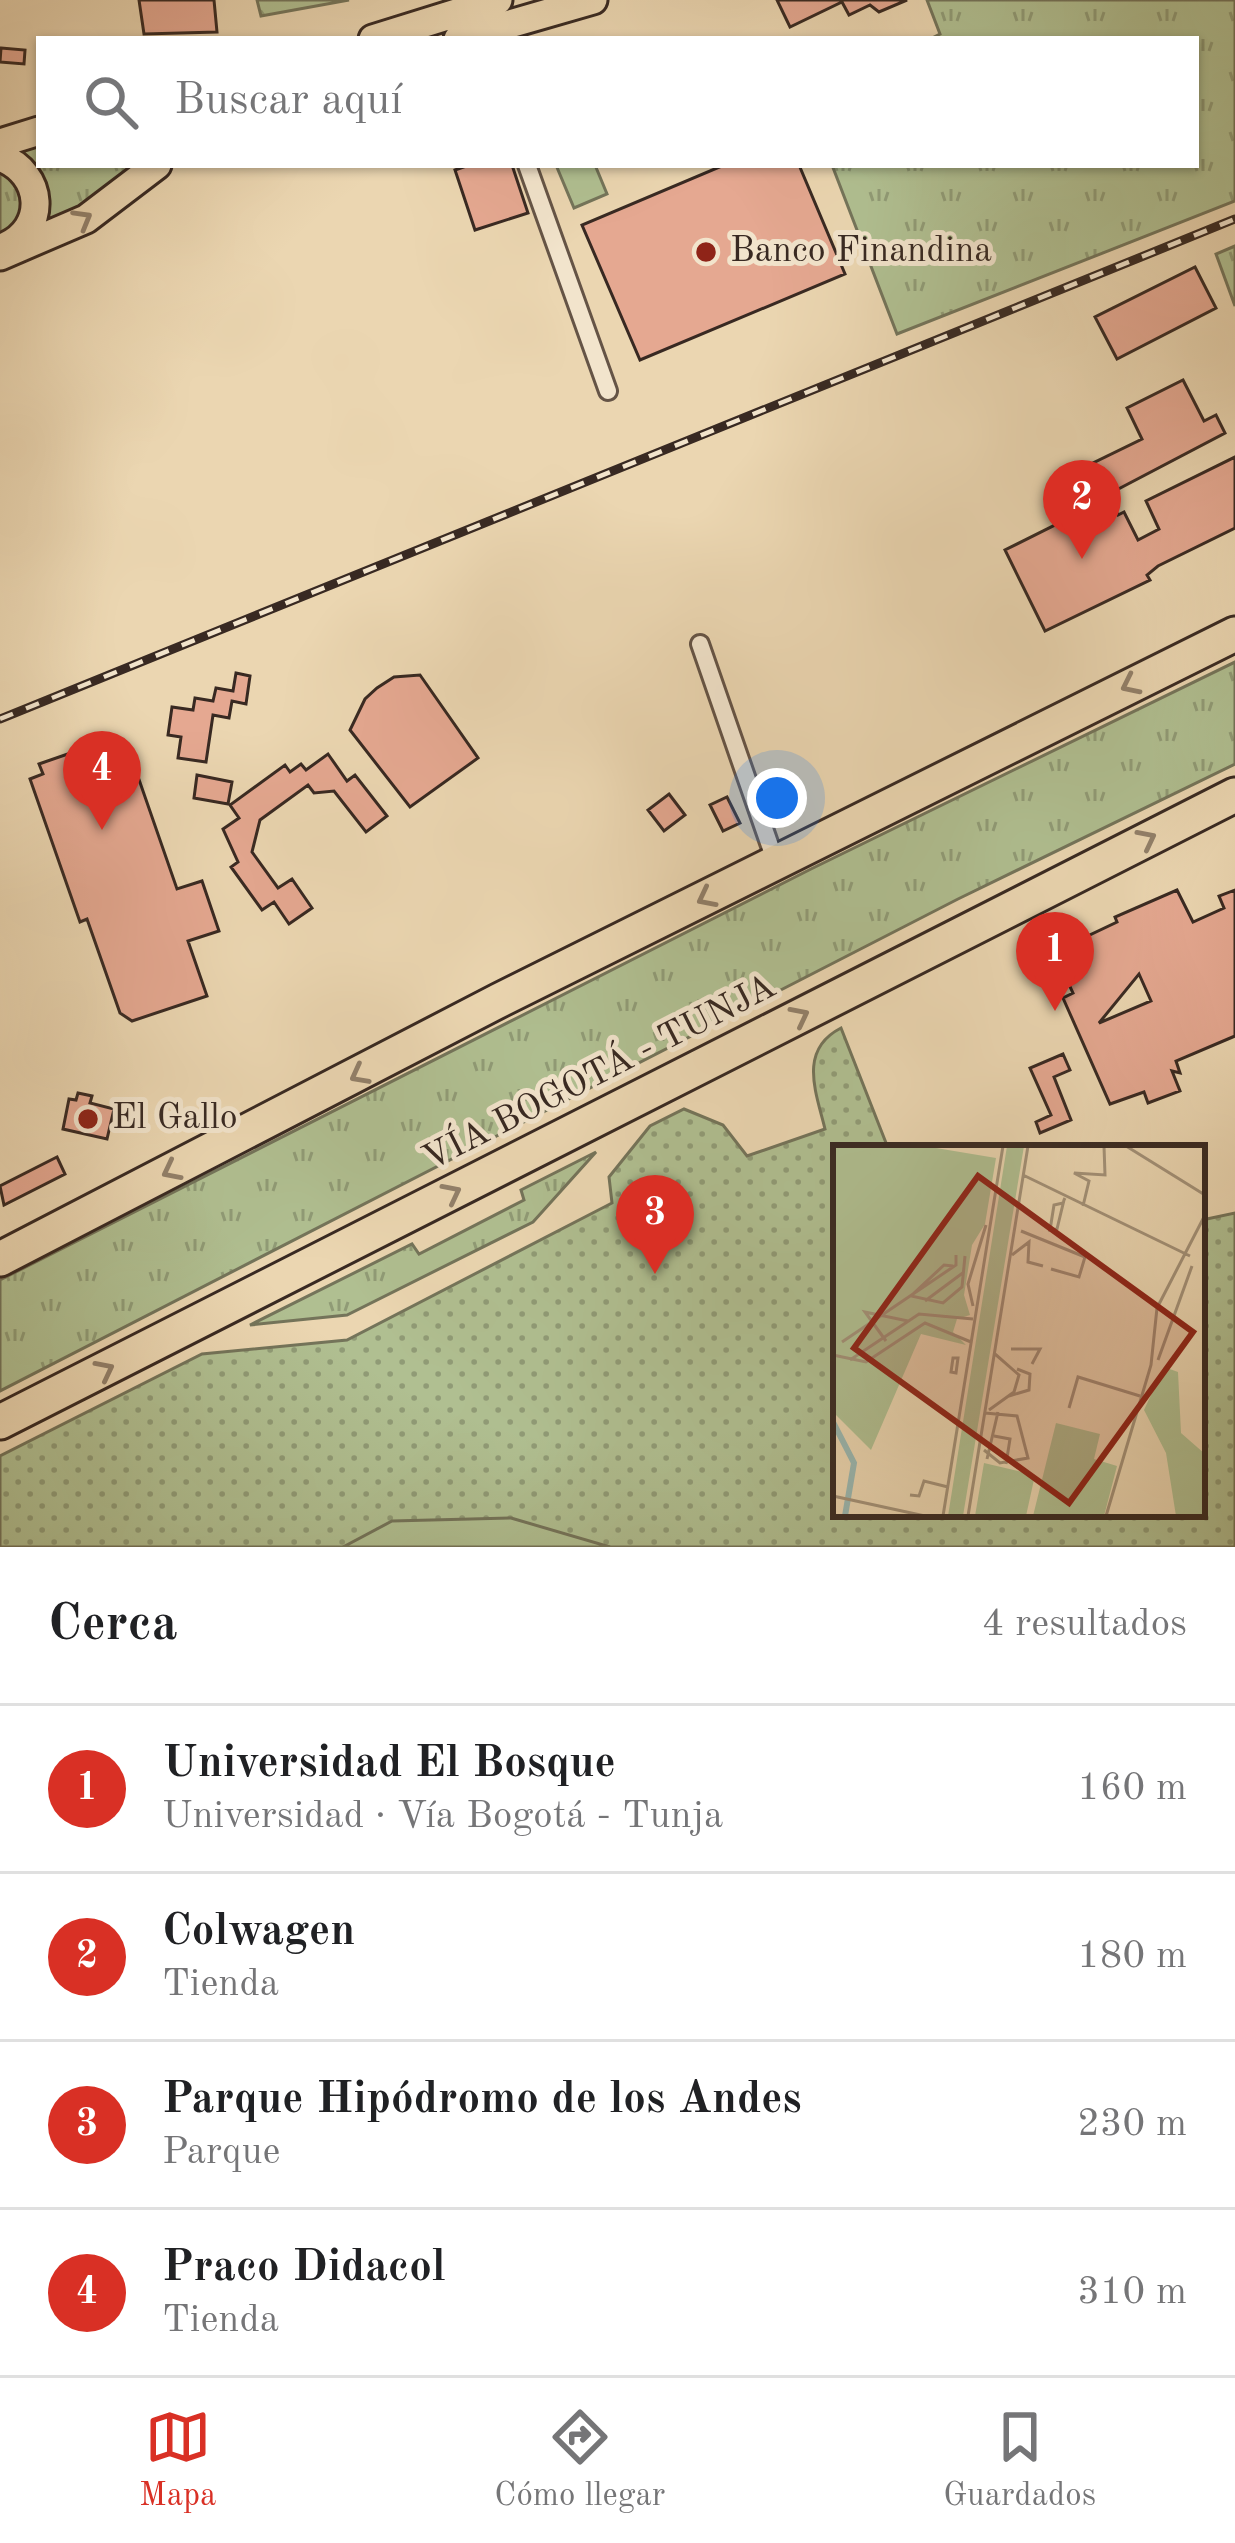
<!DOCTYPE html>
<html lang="es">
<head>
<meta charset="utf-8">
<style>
  :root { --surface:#fff; --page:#f6f6f6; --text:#202124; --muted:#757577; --line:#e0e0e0; --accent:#d93025 }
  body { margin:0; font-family:"Old Standard TT",serif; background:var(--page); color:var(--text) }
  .you { position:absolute; left:777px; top:798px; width:42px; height:42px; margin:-30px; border:9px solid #fff; border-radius:50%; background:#1a73e8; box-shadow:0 0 0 18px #1a73e833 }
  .badge { display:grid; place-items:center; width:78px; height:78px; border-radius:50%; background:var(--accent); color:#fff; font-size:39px; font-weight:700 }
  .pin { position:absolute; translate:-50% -99px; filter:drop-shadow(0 3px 6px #0008) }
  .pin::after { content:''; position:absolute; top:63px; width:42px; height:36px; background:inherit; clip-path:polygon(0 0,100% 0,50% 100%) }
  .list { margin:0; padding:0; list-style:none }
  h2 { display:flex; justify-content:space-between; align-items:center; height:156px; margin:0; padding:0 48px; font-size:51px }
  h2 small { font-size:39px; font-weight:400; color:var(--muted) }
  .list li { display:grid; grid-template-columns:78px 1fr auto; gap:36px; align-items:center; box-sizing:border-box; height:168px; padding:0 48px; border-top:3px solid var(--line) }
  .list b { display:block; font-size:45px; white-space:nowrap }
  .list p { margin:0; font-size:39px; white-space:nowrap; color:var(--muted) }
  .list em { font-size:39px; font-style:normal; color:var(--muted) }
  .icon { flex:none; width:66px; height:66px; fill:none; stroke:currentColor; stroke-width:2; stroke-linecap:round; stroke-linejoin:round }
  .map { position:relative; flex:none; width:1235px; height:1547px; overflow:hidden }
  .search { position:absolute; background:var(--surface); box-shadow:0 3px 9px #0004; left:36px; right:36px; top:36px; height:132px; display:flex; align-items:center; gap:30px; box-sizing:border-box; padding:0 42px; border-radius:0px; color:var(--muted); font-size:45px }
  .sheet { height:828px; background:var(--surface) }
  nav { display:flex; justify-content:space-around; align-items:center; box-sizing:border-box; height:168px; border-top:3px solid var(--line); background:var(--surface); font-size:33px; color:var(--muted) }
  nav a { display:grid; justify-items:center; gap:6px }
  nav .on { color:var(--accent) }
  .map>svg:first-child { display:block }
  .grass { fill:url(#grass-tufts); stroke:#74745a; stroke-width:3 }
  .forest { fill:url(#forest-crowns); stroke:#74745a; stroke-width:3 }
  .park { fill:url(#park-dots); stroke:#74745a; stroke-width:3 }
  .pitch { fill:#b0bf91; stroke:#74745a; stroke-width:3 }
  .building { fill:#e5a891; stroke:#382922; stroke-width:3; fill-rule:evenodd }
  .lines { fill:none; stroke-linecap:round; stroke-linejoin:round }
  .street-casing { stroke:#655446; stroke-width:22 }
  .primary-casing { stroke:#382922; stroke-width:33 }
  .highway-casing { stroke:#382922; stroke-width:39 }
  .street { stroke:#f2e4cc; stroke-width:16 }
  .primary { stroke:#ebd6b1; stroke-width:27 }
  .highway { stroke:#ebd6b1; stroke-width:33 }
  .rail-casing { stroke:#382922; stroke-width:9 }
  .rail { stroke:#f2e4cc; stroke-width:4.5; stroke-dasharray:14; stroke-linecap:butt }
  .oneway { stroke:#92806a }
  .poi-dot { fill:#8f2418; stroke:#f2e4cc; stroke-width:4.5 }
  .labels { text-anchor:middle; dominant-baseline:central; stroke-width:10; stroke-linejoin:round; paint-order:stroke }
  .poi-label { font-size:36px; fill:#382922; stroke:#f2e4cc; text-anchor:start }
  .street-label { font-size:36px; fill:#382922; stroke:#f2e4cc }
  .inset-river { fill:none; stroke:#99b8b2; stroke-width:6 }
  .inset-road { fill:none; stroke:#a39178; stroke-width:3 }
  .view { fill:#8f2418; fill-opacity:0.15; stroke:#8f2418; stroke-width:6 }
  .inset-edge { fill:none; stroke:#382922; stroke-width:6 }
</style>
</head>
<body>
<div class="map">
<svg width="1235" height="1547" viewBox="0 0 1235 1547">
  <defs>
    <pattern id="grass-tufts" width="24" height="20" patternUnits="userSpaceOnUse" patternTransform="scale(3)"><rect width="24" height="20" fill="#b0bf91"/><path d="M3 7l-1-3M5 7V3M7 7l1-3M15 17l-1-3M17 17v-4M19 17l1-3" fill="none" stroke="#909b76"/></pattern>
    <pattern id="forest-crowns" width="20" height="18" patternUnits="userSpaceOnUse" patternTransform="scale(3)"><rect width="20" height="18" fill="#b0bf91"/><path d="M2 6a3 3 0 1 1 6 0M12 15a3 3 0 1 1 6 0" fill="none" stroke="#909b76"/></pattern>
    <pattern id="park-dots" width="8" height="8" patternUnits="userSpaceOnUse" patternTransform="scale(3)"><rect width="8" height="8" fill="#b0bf91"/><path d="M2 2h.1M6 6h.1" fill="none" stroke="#909b76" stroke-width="1.8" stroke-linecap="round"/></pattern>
  </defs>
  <rect width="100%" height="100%" fill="#ebd6b1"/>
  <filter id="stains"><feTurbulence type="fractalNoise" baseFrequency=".00167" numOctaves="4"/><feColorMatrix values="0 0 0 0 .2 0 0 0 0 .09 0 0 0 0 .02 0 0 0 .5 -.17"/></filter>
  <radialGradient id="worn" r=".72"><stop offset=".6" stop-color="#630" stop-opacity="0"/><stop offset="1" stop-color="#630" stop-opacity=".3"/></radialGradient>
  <path class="grass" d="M927 0H1235V201L897 334 832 165H1196V39H930L940 34Z
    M39 141V165H140L112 192 37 235 10 150Z
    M0 168 24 195 23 220 0 241Z
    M1235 246V306L1216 254Z
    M1235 662V764L958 899 0 1391V1280L811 869Z
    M596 1152 533 1222 347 1315 250 1325 412 1244 419 1254 524 1200 521 1190Z"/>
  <path class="forest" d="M257 0H349L261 16Z"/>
  <path class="park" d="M841 1028 888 1148H836V1514H1202V1220L1235 1213V1547H0V1456L202 1354 347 1340 612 1203 609 1177 650 1126 684 1109 723 1125 747 1156 825 1129C816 1092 798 1050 841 1028Z"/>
  <path class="pitch" d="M556 165H595L607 194 574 208Z
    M511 1518 610 1547H343L392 1521Z"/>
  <path class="building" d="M139 0H214L217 32 144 34Z
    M777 0H907L879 12 870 5 849 15 842 2 790 27Z
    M1 48 25 50 24 64 0 62Z
    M469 165H512L528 213 475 230 455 170Z
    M724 165H799L845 274 640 360 582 225Z
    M1195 267 1216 308 1117 359 1095 317Z
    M1183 380 1204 421 1216 415 1225 433 1105 496 1089 465 1142 439 1127 408Z
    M1235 457V528L1158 566 1147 575 1150 580 1045 631 1005 550 1109 498 1118 515 1124 512 1138 540 1159 529 1146 501Z
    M236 673 250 676 246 704 232 701 229 718 213 715 206 762 178 758 181 737 168 735 172 707 193 710 195 698 213 701 216 688 233 691Z
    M420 675 478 758 410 807 350 730 365 699 377 688 394 677Z
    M117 737 120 748 127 745 177 889 202 881 219 931 188 941 207 996 132 1021 120 1013 87 919 80 922 30 779 43 774 39 764Z
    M328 754 347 781 355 775 387 816 366 832 334 791 314 793 308 785 260 820 252 852 278 888 292 879 312 908 289 924 274 902 262 910 231 867 238 862 223 829 239 818 230 805 285 765 290 772 301 764 306 770Z
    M197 775 232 782 228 804 194 798Z
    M669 794 685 815 664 831 648 810Z
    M727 797 740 823 723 831 710 805Z
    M1177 890 1193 922 1224 908 1219 896 1235 890V1036L1176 1061 1180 1073 1172 1071 1180 1091 1148 1103 1144 1092 1110 1104 1063 998 1073 993 1054 952 1117 922 1115 917ZM1139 974 1151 1001 1099 1023Z
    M1063 1054 1070 1070 1054 1077 1071 1120 1040 1133 1036 1122 1051 1115 1030 1068Z
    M78 1093 92 1096 90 1103 114 1109 107 1139 63 1129 69 1099 76 1100Z
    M57 1157 65 1174 4 1205 0 1186Z"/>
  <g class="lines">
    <g class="street-casing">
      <path id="street" d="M527 165 608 391
        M700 644 776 863"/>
    </g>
    <g class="primary-casing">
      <path id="primary" d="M373 39 498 0
        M458 39 593 0
        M0 143 39 131
        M0 157C44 173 48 229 4 247
        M0 256 86 219 157 165"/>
    </g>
    <g class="highway-casing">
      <path id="highway" d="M0 1259 500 1000 1235 634
        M0 1422 1235 795"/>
    </g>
    <use href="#street" class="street"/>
    <use href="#primary" class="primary"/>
    <use href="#highway" class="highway"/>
    <g class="rail-casing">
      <path id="rail" d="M0 719 1235 219"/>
    </g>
    <use href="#rail" class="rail"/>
  </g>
  <defs><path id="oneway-chevron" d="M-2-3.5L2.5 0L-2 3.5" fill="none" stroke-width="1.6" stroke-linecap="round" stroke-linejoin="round" transform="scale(3)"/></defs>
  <g class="oneway">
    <use href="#oneway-chevron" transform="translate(83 219) rotate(-30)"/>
    <use href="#oneway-chevron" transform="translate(1130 685) rotate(154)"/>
    <use href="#oneway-chevron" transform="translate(1147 839) rotate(-27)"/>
    <use href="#oneway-chevron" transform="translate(706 898) rotate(153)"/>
    <use href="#oneway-chevron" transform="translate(800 1016) rotate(-27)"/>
    <use href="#oneway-chevron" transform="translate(359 1075) rotate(152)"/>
    <use href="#oneway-chevron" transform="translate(171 1171) rotate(153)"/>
    <use href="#oneway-chevron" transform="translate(452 1193) rotate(-27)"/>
    <use href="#oneway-chevron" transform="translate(105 1370) rotate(-27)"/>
  </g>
  <g class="poi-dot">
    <circle cx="706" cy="252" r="12"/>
    <circle cx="88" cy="1119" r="12"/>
  </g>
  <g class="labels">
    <g class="poi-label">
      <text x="730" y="252">Banco Finandina</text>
      <text x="112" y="1119">El Gallo</text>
    </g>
    <g class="street-label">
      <text transform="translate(600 1074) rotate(-27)">VÍA BOGOTÁ - TUNJA</text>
    </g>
  </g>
  <g transform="translate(833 1145)">
    <rect width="372" height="372" fill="#ebd6b1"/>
    <path d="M174 1H191L130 371H115ZM223 278 267 289 261 314 284 321 271 371H200ZM151 318 202 330 193 371H142Z" fill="#b0bf91"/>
    <path d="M331 222 345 227 348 288 372 309V371H343L333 308 311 265Z" fill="#b0bf91"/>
    <path d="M0 1H91L163 13 152 79 139 100 131 150 137 170 124 174 120 187 133 200 88 189 38 305 0 267Z" fill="#b0bf91"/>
    <path d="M12 1 77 3 109 42V88L71 126 34 130 0 120V104L36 114 65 109 90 73 87 42 73 20Z" fill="#b0bf91"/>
    <path class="inset-river" d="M0 277 21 318 12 371"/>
    <path class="inset-road" d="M293 1 372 50M190 30 357 111M230 58 221 60 217 85 224 84 231 55 232 53M250 61 256 36 241 28 272 30 271 1M188 86 252 112 246 132 218 124M179 110 196 97 195 117 210 121M120 121 111 120 78 151 110 158 129 142 132 111M92 156 131 127M140 161 135 139 153 80M53 196 32 167 75 176M9 197 123 120V110M178 204H207L199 219M0 210 33 217 92 178 138 197M120 213H125L123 228 118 227ZM17 215 86 169 140 174M325 215 359 121M176 251 196 245 197 229 184 224M236 263 245 232 307 251M156 265 181 247 186 230 162 209M161 291 177 294 173 319M151 305 167 318 195 313 184 271 152 268M154 314 165 267M77 350 86 351 91 336 115 342M0 351 92 371M110 371 170 1M135 371 195 1M273 371 318 220 324 163 372 70"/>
    <path class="view" d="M145 31 360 187 236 358 21 203Z"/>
    <rect width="372" height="372" class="inset-edge"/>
  </g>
  <rect width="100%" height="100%" filter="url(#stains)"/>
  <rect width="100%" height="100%" fill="url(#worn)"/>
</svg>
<div class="you"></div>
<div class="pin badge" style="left:1055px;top:1011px">1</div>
<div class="pin badge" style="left:1082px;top:559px">2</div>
<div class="pin badge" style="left:655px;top:1274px">3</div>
<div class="pin badge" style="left:102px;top:830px">4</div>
<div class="search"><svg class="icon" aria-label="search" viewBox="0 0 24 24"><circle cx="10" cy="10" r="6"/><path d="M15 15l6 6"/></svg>Buscar aquí</div>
</div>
<section class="sheet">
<h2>Cerca<small>4 resultados</small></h2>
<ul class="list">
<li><span class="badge">1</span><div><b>Universidad El Bosque</b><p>Universidad · Vía Bogotá - Tunja</p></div><em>160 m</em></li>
<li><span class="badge">2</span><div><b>Colwagen</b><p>Tienda</p></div><em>180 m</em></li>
<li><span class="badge">3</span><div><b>Parque Hipódromo de los Andes</b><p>Parque</p></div><em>230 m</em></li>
<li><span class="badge">4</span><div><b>Praco Didacol</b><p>Tienda</p></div><em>310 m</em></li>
</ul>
</section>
<nav>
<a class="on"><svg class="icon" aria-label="map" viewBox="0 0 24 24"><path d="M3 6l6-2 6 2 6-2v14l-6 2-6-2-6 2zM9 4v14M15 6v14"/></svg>Mapa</a>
<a><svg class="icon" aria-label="directions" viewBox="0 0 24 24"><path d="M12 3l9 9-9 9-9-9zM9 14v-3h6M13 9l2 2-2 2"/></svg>Cómo llegar</a>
<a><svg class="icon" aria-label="saved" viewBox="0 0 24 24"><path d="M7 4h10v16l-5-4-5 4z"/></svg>Guardados</a>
</nav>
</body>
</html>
